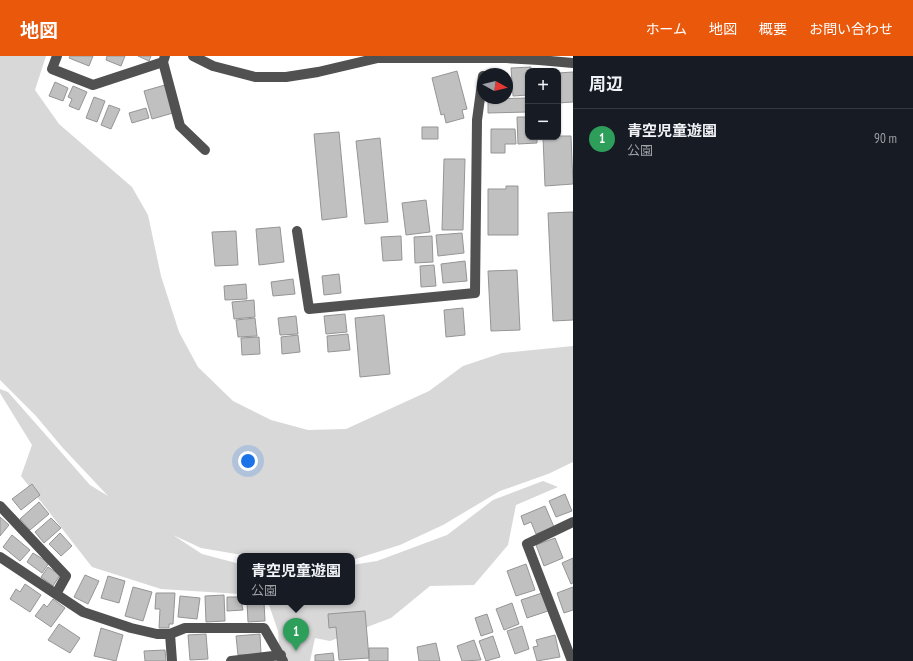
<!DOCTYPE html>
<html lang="ja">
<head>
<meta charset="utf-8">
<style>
  :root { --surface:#171b24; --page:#20242c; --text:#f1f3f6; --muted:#9ea1a6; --line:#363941; --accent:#ea580c }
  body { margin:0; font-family:"PT Sans Narrow","Noto Sans JP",sans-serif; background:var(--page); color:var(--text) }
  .controls { position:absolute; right:12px; top:12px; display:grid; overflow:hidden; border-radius:8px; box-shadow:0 1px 3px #0004 }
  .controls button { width:36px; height:36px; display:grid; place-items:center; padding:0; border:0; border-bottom:1px solid var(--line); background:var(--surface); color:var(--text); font:20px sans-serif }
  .compass { position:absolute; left:477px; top:12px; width:36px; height:36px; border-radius:50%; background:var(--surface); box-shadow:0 1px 3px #0004; rotate:98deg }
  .you { position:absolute; left:248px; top:405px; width:14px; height:14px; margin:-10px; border:3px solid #fff; border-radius:50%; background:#1a73e8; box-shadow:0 0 0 6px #1a73e833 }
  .badge { display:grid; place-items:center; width:26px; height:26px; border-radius:50%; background:var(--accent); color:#fff; font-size:13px; font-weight:700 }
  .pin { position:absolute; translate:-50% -33px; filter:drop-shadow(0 1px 2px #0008) }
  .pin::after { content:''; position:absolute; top:21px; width:14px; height:12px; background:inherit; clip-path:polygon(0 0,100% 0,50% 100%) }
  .popup { position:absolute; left:237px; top:497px; width:118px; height:52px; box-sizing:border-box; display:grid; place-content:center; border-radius:8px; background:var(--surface); filter:drop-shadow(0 1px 3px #0005); font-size:13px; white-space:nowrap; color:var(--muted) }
  .popup b { font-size:15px; color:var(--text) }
  .popup::after { content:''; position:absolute; left:50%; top:100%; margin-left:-8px; border:8px solid transparent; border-top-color:var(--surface) }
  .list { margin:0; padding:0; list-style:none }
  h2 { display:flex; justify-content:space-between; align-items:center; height:52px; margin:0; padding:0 16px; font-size:17px }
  h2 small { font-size:13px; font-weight:400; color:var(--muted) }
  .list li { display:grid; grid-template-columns:26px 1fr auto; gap:12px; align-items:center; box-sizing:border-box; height:60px; padding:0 16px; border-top:1px solid var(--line) }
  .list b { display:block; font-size:15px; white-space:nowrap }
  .list p { margin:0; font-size:13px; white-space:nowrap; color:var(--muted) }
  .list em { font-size:13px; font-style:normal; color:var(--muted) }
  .map { position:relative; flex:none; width:573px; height:605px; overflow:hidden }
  header { display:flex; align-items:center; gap:24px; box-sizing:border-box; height:56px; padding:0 20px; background:var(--accent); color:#fff }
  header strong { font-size:19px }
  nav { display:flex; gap:22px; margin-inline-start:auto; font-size:14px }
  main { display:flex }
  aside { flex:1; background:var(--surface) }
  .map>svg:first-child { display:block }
  .green { fill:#d8d8d8 }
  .building { fill:#c0c0c0; stroke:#959595 }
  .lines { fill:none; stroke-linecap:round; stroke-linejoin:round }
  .minor { stroke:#515151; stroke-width:10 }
</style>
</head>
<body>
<header>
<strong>地図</strong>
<nav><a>ホーム</a><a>地図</a><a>概要</a><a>お問い合わせ</a></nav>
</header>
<main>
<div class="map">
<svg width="573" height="605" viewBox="0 0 573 605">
  <rect width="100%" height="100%" fill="#fff"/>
  <path class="green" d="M0 0H46L35 34 59 68 132 131 148 159 161 220 179 276 198 311 233 345 271 364 308 374 346 373 429 335 463 310 502 297 573 290V406L548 418 500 435 443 469 400 489 352 504V500H248L201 492 173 479 202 498 240 508V538L161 533 92 511 21 420 32 389 0 337V333L8 336 90 429 108 440 62 391 36 360 0 324Z
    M543 425 558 431 516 449 508 489 474 529 430 530 391 562 330 585 315 582 310 605H280L278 575 268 546H352V509L377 505 447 479 493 444Z"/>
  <path class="building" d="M70 0H93L89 10 69 2Z
    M107 0H125L121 10 106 4Z
    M138 0H151L149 5Z
    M531 11V15H528V39L513 40 511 12Z
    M457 15 467 53 462 54 464 62 446 67 444 58 441 59 432 22Z
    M573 16V46L558 47V17Z
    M55 26 68 32 63 45 49 40Z
    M165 29 173 57 152 63 144 35Z
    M73 30 87 36 79 54 69 50 72 43 68 41Z
    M94 41 105 45 97 66 86 62Z
    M528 42V56L488 57V43Z
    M109 49 120 53 111 73 101 69Z
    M146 52 149 62 132 67 129 57Z
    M517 61H528V81H537V87L518 88Z
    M422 71H438V83H422Z
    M491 73H515L516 88H505V97H491Z
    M339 76 347 161 322 164 314 78Z
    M558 80H571L573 128 545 130 543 81Z
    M380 82 388 166 365 168 356 85Z
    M444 103H465L463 174H442Z
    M506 130H518V179H488V133H506Z
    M426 144 430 176 406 179 402 147Z
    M573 156V264L553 265 548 157Z
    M280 171 284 206 259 209 256 173Z
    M236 175 238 209 215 210 212 176Z
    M462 177 464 197 438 200 436 179Z
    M401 180 402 204 383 205 381 181Z
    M432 180 433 206 415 207 414 181Z
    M465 205 467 225 443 227 441 208Z
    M434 209 436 230 421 231 420 210Z
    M517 214 520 274 491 275 488 215Z
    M339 218 341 237 324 239 322 220Z
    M293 223 295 238 273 240 271 226Z
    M246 228 247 243 225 244 224 230Z
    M254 244 255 261 234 263 232 246Z
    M463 252 465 279 446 281 444 254Z
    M345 258 347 276 326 278 324 260Z
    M384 259 390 318 360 321 355 262Z
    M296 260 298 278 280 279 278 262Z
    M255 262 257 280 238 281 236 264Z
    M348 278 350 294 328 296 327 280Z
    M298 279 300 296 282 298 281 281Z
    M259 281 260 298 242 299 241 282Z
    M32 428 40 439 21 454 12 443Z
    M565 438 572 455 556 461 549 445Z
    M39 446 49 458 30 474 20 463Z
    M545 450 554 471 536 478 531 466 524 469 521 460Z
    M0 461 9 469 0 480Z
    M51 462 61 472 44 487 35 476Z
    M60 477 72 490 61 500 49 488Z
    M12 479 30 494 20 505 3 491Z
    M555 482 563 502 544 510 536 489Z
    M33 497 49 507 42 517 27 506Z
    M573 502V527L571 528 562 507Z
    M526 508 535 534 516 540 507 515Z
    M48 511 60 519 53 530 41 521Z
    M85 519 99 525 88 548 74 541Z
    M108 520 125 525 119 547 101 542Z
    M25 528 41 539 30 556 10 543 16 533 20 536Z
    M133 531 152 536 143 565 125 560Z
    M573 531V554L564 557 557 537Z
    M156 537H175L173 568H169V572H159L160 553H155Z
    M542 537 548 555 527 562 521 544Z
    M224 539 225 565 206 566 205 540Z
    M180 540 200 542 197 563 178 561Z
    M227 541H240L243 554 227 555Z
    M53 543 65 552 51 571 35 560 44 548 47 551Z
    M247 546H264L265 565 248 566Z
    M512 547 519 568 504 574 496 553Z
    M365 555 369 602 339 604 336 571 329 572 328 558Z
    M487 558 493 576 481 580 475 562Z
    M59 568 80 582 70 597 48 584Z
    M522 570 529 593 515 598 507 575Z
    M101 572 123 579 116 605 94 600Z
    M206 578 208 603 190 604 188 579Z
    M260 578 261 598 238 599 236 580Z
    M555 579 560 601 537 605 533 591 538 590 536 584Z
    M493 580 500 601 486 605 479 585Z
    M474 584 481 604 462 605 457 590Z
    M436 587 440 605H419L417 591Z
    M369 592H388V605H369Z
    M165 594 166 605H145L144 595Z
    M333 597 334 605H315V599Z"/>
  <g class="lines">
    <path class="minor" d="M57 0 52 13 93 29 163 6 165 0
      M193 0 213 10 255 21H286L318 16 378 2H506L539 4
      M535 0 539 4 573 7
      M163 6 180 70 205 94
      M297 175 309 253 475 237 477 64 483 20
      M0 450 66 520 56 538
      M0 501 83 556 131 572 157 578H170L185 572H264L283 605
      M170 578 172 605
      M231 605 281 599
      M572 605 527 488 573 466"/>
  </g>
</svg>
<div class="controls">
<button>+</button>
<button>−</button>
</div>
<svg class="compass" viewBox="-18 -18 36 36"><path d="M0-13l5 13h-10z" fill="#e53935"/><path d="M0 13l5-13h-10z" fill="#9ea1a6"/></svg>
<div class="you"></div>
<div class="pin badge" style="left:296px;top:595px;background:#2e9e5b">1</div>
<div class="popup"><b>青空児童遊園</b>公園</div>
</div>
<aside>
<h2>周辺<small></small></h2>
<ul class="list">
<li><span class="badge" style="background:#2e9e5b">1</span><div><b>青空児童遊園</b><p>公園</p></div><em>90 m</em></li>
</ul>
</aside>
</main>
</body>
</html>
